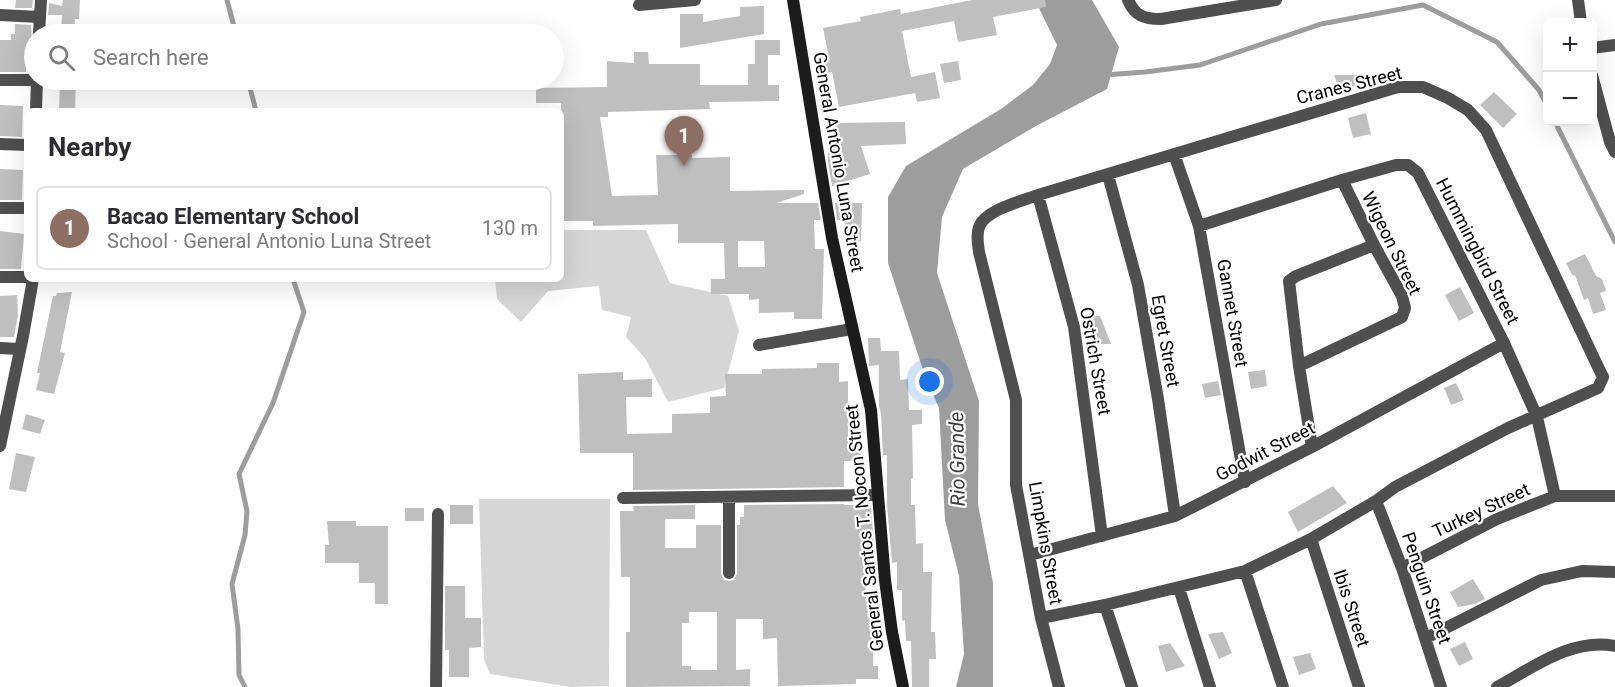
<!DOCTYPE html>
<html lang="en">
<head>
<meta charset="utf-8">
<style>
  :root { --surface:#fff; --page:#f2f2f3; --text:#2b2b33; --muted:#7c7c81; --line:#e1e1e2; --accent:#000 }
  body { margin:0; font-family:Roboto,sans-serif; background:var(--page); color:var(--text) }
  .controls { position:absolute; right:18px; top:18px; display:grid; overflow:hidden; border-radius:9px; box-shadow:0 6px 24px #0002 }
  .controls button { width:54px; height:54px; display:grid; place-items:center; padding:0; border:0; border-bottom:2px solid var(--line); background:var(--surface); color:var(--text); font:30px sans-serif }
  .you { position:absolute; left:930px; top:382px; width:21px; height:21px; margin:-15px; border:4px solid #fff; border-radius:50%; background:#1a73e8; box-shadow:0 0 0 9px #1a73e833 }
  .badge { display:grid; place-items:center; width:39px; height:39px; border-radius:50%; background:var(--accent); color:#fff; font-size:20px; font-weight:700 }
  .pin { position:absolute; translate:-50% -50px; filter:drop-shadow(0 2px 3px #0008) }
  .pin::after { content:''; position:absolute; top:32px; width:21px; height:18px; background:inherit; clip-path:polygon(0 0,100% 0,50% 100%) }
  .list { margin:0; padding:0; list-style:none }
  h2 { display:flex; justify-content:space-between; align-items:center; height:78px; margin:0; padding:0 24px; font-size:26px }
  h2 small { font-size:20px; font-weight:400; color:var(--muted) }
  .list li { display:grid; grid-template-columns:39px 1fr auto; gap:18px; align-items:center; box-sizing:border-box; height:84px; margin:0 12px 12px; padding:0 12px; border:2px solid var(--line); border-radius:9px }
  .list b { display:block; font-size:22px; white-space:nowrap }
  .list p { margin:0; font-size:20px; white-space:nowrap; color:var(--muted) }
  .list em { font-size:20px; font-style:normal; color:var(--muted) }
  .icon { flex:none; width:33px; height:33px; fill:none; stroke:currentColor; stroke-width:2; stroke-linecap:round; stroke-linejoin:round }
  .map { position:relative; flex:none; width:1615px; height:687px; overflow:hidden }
  .search { position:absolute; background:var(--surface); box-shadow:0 6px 24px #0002; left:24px; top:24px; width:540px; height:66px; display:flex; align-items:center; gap:15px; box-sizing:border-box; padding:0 21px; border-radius:33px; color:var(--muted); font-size:22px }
  .panel { position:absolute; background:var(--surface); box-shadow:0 6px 24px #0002; left:24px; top:108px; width:540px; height:174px; border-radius:9px }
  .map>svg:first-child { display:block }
  .green { fill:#d6d6d6 }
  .water { fill:#9d9d9d }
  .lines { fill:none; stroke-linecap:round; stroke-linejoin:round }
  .stream { stroke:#9d9d9d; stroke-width:5 }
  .building { fill:#bfbfbf; fill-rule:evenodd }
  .minor { stroke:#4f4f4f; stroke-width:12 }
  .secondary { stroke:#1c1c1c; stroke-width:12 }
  .labels { text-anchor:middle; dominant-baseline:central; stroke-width:4.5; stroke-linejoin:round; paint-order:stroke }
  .street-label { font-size:18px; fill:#000; stroke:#fff }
  .water-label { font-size:20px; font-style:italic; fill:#3e3e3e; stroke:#fff }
</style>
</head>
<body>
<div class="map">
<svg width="1615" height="687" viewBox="0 0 1615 687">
  <rect width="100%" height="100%" fill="#fff"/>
  <path class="green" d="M561 230H646L670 283 728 296 739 331 724 388 668 402 645 358 626 337 631 317 602 310 599 286 548 291 521 322 497 299 495 279H561Z
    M479 499H610L609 686 571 687 490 674 484 660Z"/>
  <path class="water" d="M1035 0H1092L1119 47 1107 89 1036 126 963 169 942 217 937 273 979 401 978 504 993 583V687H956L964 654 959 576 945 520 939 408 925 376 888 263V197L906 166 1001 109 1033 85 1050 64 1057 45Z"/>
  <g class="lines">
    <path class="stream" d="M227 0 236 34
      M1104 75 1145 72 1200 65 1321 24 1423 5 1497 42 1539 90 1548 107
      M248 80 256 111
      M1555 122 1615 242
      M245 687 239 675 238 629 232 584 245 535 247 511 239 474 273 403 304 312 293 279"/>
  </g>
  <path class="building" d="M16 0H33L32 8H15Z
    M63 0H80L79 19H75L74 34H61L62 15H48L49 3 62 6Z
    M972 0H1045L1046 7 993 17 997 35 958 42 954 21 902 31 911 77 935 72 940 98 917 102 915 93 839 107 832 72 822 74 818 55 828 53 823 28 861 21 860 17 900 9 901 14Z
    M764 6V34L680 48V14H703V22L740 16V7Z
    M15 24 31 25 33 61H26V72H0V40H11V34H15Z
    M755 40H780V55H768V85H779V101L709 102 710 109 608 112V117H600L612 196 658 195 656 155H692V158L730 157V191L804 190V194L776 203H818L821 220H814L815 249H824L822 319H794V312L759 313V299L749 300V294H711V279H725L724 243H678V224L593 226V221H561L563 113H561V103H536V88L607 87V61L634 63V52H648L649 64H700V85H748V64H755ZM738 241H764L765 267H738Z
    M958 61 961 80 944 83 940 64Z
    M1334 75H1379V77L1340 91Z
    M60 80H76L75 111H59Z
    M1494 92 1517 114 1503 128 1480 105Z
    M0 105 23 106 22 137 0 136Z
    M1366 113 1371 134 1353 138 1348 118Z
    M905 122 906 144 861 146 870 174 832 186 828 161 829 123Z
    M0 169 23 170 22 200H0Z
    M835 203H862L861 241H845V220H837Z
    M0 231 24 234 21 269H0Z
    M1585 254 1596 276 1602 279 1606 291 1600 293 1606 310 1593 314 1588 298 1584 300 1575 275 1573 276 1566 263Z
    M1460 287 1474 313 1459 321 1445 295Z
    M72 292 60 352 65 353 54 394 36 390 40 373H37L53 296H56L57 293Z
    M17 295 18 315 14 337H0V296Z
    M1086 316H1100L1111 344H1094Z
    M868 338H880L881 351H899L900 380 908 379 909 410H922V424L912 425 913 478 911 479V505H915L916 544 923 543V572H932L931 632H935L936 659H929V687H912L911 641H906L905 620 902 621V590H897V562L892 563 887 505V455H883L881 414 879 406V365L869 366Z
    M817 363H839V382L848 381V444L861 443V461H844V487L633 490V453H580L578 374 623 372V380L652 379V397H626L627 434 672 433V414L710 413V397L726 396 725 374H762V369L817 368Z
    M1265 370 1267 386 1251 389 1248 372Z
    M1218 381 1221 395 1205 398 1202 384Z
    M1456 383 1464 400 1451 405 1444 388Z
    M26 414 45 420 40 434 22 429Z
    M16 453 35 457 26 492 9 489Z
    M1333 486 1347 503 1298 532 1288 512Z
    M844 504V505H871L875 563H865L866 599H873V666H878V679H856V684L778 686 777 638 763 639V619H736V670L750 669V686L626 687V632H630V577H621L620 511H634L633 506 695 505V519H665V548H696V525H721V574L724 580 730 581 734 580 737 574V525H740V517H744V505ZM689 612H717V670H691V666H682V623H689Z
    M450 505H473V524H450Z
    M405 508H424V521H405Z
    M327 521H356V526H388V604H375V583H359V563H325V545H329Z
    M1473 579 1485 599 1475 604 1458 607 1450 592Z
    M445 586H465V618H481V647L469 648V677H449V650H445Z
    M1223 632 1232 653 1219 659 1208 634Z
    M1465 642 1473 659 1459 666 1450 649Z
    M1170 643 1185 666 1166 672 1158 646Z
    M1310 653 1316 669 1299 675 1293 657Z"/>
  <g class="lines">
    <path class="minor" d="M1128 0C1135 16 1144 19 1161 19L1276 0
      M1578 0 1581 22
      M639 5 695 0
      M0 15 39 17
      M39 34 41 0
      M1592 48 1615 45
      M1592 75 1610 142 1615 152
      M0 80H37
      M36 111 37 80
      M0 144 27 145
      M1174 154 1199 226 1245 482
      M1108 175 1138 285 1158 399 1175 516
      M1038 195 1074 327 1102 536
      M0 208H27
      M1199 226 1342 180 1396 165H1408L1418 173 1504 343 1537 417 1555 496
      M0 277H27
      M759 345 852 329
      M0 348 19 349
      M1299 366 1402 317 1405 308 1402 296 1374 245 1342 180
      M0 446 23 336 33 279
      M1312 447 1299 366 1289 281 1296 276 1374 245
      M729 497V573
      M623 498 878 495
      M1376 501 1402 568 1441 687
      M1311 539 1359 687
      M1030 555 1175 516 1312 447 1504 343
      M1402 568 1497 519 1555 496H1615
      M1245 571 1283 687
      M1179 588 1210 687
      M1105 605 1132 687
      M1041 618 1105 605 1245 571 1311 539 1376 501 1395 487 1508 428 1598 388 1603 377 1599 369 1486 130 1468 110 1448 98 1423 87H1398L1038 195C1022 201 985 210 979 227 976 235 978 244 979 252L1016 400V485L1041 618 1059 687
      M1426 638 1541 580 1582 571 1615 572
      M436 687 438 514
      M1497 687C1532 668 1573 637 1615 646"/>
    <path class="secondary" d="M793 0 832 238 871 410 885 580 892 632 903 687"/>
  </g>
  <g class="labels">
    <g class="street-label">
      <text transform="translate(1349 85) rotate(-14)">Cranes Street</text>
      <text transform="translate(839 162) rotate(80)">General Antonio Luna Street</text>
      <text transform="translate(1392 243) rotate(64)">Wigeon Street</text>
      <text transform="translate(1478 251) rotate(63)">Hummingbird Street</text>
      <text transform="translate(1233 313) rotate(80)">Gannet Street</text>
      <text transform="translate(1166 341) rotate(80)">Egret Street</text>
      <text transform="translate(1096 361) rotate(80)">Ostrich Street</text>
      <text transform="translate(1265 451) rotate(-27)">Godwit Street</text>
      <text transform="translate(1481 510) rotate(-25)">Turkey Street</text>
      <text transform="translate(864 528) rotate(-96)">General Santos T. Nocon Street</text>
      <text transform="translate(1046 543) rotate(80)">Limpkins Street</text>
      <text transform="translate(1427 588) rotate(71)">Penguin Street</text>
      <text transform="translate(1352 608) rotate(72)">Ibis Street</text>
    </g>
    <g class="water-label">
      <text transform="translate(957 459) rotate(-91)">Rio Grande</text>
    </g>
  </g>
</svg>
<div class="controls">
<button>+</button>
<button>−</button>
</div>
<div class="you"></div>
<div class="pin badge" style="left:684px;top:166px;background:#8d6e63">1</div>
<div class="search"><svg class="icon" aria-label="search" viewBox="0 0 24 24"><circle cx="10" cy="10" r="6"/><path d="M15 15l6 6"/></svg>Search here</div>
<section class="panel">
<h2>Nearby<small></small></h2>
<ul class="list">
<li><span class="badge" style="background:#8d6e63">1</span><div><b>Bacao Elementary School</b><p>School · General Antonio Luna Street</p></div><em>130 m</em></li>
</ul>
</section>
</div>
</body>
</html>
